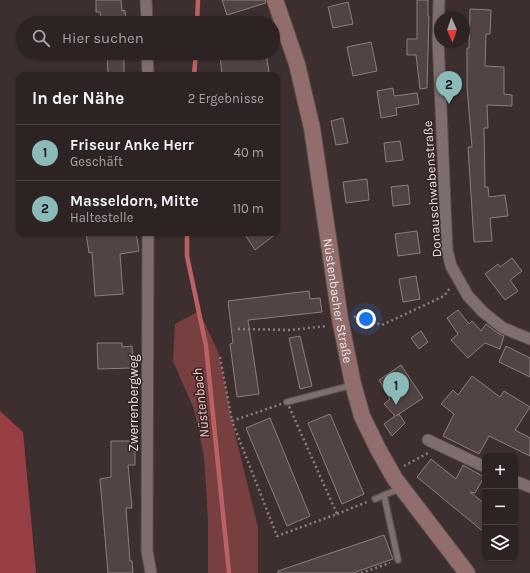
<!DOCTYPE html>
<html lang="de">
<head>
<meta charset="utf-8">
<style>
  :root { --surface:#2e2323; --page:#362b2b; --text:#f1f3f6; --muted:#a7a4a6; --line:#494041; --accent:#8bbbb9 }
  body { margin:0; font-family:Karla,sans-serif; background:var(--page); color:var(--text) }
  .controls { position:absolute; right:12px; bottom:12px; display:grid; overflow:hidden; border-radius:8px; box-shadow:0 1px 3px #0004 }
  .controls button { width:36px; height:36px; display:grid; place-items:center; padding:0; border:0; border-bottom:1px solid var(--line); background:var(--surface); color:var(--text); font:20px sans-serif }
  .compass { position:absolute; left:434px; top:12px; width:36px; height:36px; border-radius:50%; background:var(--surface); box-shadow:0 1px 3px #0004; rotate:177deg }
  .you { position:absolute; left:366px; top:319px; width:14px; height:14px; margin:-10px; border:3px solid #fff; border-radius:50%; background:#1a73e8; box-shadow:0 0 0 6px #1a73e833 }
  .badge { display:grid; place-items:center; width:26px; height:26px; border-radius:50%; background:var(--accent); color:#111; font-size:13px; font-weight:700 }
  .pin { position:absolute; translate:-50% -33px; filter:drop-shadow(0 1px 2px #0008) }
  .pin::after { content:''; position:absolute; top:21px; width:14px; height:12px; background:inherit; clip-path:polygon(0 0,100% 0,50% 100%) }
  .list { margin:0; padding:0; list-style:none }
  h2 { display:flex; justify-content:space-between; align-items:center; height:52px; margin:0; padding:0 16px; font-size:17px }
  h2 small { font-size:13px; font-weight:400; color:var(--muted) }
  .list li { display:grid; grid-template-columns:26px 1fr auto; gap:12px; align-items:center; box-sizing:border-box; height:56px; padding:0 16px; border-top:1px solid var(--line) }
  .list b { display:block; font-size:15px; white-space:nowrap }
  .list p { margin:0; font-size:13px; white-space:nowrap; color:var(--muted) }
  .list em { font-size:13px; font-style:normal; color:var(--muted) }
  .icon { flex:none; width:22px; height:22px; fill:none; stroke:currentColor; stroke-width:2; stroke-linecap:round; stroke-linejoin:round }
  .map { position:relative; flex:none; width:530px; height:573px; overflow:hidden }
  .search { position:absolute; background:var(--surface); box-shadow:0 1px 3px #0004; left:16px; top:16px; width:264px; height:44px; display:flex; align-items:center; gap:10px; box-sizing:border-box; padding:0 14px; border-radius:22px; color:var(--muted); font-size:15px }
  .panel { position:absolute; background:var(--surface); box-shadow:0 1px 3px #0004; left:16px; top:72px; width:264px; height:164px; border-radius:8px }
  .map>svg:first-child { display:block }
  .green { fill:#773f40 }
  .forest { fill:#973f44 }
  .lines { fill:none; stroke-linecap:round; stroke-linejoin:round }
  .stream { stroke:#bc6163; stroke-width:4.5 }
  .building { fill:#534444; stroke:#8e7d7d }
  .service-casing { stroke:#584c4c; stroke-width:8 }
  .minor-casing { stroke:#584c4c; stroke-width:13 }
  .secondary-casing { stroke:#584c4c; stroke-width:18 }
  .path { stroke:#8a7e7e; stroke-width:2.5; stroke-dasharray:2 3; stroke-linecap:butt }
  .service { stroke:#7e6e6d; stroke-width:5.5 }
  .minor { stroke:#7e6e6d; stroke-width:11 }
  .secondary { stroke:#926d6d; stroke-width:16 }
  .labels { text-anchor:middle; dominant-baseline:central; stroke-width:3; stroke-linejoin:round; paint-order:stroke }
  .street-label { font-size:13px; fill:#ede4e3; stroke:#332525 }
  .water-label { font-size:14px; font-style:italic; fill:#f7c3c2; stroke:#332525 }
</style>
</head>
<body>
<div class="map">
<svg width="530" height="573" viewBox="0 0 530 573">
  <rect width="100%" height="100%" fill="#3d2f2f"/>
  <path class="green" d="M199 311 219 354 232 421 258 528V573H208V520L204 456 194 409 173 361 175 324Z"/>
  <path class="forest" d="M0 411 23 432 36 573H0Z"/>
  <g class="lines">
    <path class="stream" d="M197 23 198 0
      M194 75 196 53
      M187 233V256L206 346 229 573"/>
  </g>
  <path class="building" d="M96 0H121L122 11 125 10 126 23H101L100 12H96Z
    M222 0H265L266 3 227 15Z
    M417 0H428V16H429L427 88 420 89 416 55H407V39H417Z
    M348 2 353 24 333 28 328 7Z
    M470 9 491 10 490 34H486L485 66 504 67V94L512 95V106L487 105 488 128H484L485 187H488L489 197 505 195 508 216 490 218 492 241 474 242 468 147H472L467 87V48H469Z
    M371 42 377 71 353 76 347 47Z
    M107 53H124V75H108Z
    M247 53H266L269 72 248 75H222L220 56Z
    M393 88 394 96 417 93 419 104 396 108 397 115 381 118 377 91Z
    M343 118 348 143 336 145 331 121Z
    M400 141 403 160 386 162 384 143Z
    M367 179 369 200 346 203 343 182Z
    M408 185 410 204 393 206 391 187Z
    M417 231 420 253 398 256 395 234Z
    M86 233H136L139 251 120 254 123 294 95 296 92 252 89 253Z
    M244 233H277L255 250Z
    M512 258 522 271 510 280 518 291 505 300 485 274 498 264 500 267Z
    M416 276 420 299 403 302 399 279Z
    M309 291 310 299 320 298 322 312 248 320 259 394 237 397 230 344 233 343 228 301Z
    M458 310 469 324 472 321 481 331 486 324 499 334 504 336 500 349 485 343 468 358 451 340 458 334 447 318Z
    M421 331 428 342 419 349 411 338Z
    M300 336 312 386 300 389 289 338Z
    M97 343H122V347L132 346 133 368 98 369Z
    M506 346 530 358V377L499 362Z
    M401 365 423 398 396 416 399 414 405 423 392 436 384 424 395 416 384 404 390 399 379 380Z
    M472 376 500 397 504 391 530 407 515 430 530 438V456L489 436 479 454 443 436 454 414 441 404 453 390 458 395Z
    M330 414 364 494 342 504 308 423Z
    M270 418 310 516 287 526 246 428Z
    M111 441H135V465H128L132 508H126L130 561H132L133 573H108L100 479 111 477Z
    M431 459 456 479 463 465 484 477 475 493 470 492 485 504V533L417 477Z
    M384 535 393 559 353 573H278V571Z"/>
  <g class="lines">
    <g class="service-casing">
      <path id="service" d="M287 402 353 385
        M384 495 398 560
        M375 499 399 489"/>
    </g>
    <g class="minor-casing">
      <path id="minor" d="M146 0 147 23
        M439 0 438 39 447 250 451 266 468 296 483 312 503 328 530 339
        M147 53 148 75
        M148 233 147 551 151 573
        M428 440 485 467
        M515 481 530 487"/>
    </g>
    <g class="secondary-casing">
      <g id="secondary">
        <path id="s1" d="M275 0 297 64 312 128 340 319 353 384 362 416 378 449 395 479 467 573"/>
      </g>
    </g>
    <path class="path" d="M354 317 357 316 382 325 444 296 450 288
      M238 329 290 330 327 326
      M220 357 232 421
      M287 402 337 514 277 536 232 421Z
      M404 466 428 453
      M337 514 367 502
      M361 573 390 563"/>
    <use href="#service" class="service"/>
    <use href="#minor" class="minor"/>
    <use href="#secondary" class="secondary"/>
  </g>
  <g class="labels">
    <g class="street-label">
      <text transform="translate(432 189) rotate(-94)">Donauschwabenstraße</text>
      <text stroke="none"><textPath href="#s1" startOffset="308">Nüstenbacher Straße</textPath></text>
      <text transform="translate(133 403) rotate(-90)">Zwerrenbergweg</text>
    </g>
    <g class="water-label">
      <text transform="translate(201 403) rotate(-96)">Nüstenbach</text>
    </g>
  </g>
</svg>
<div class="controls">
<button>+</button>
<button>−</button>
<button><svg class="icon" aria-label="layers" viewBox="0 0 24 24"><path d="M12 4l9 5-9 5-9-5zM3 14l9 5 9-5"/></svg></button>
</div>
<svg class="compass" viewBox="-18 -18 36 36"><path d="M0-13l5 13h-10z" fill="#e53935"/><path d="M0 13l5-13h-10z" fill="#a7a4a6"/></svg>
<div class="you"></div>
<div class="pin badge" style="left:396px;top:405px">1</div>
<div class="pin badge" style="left:449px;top:104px">2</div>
<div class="search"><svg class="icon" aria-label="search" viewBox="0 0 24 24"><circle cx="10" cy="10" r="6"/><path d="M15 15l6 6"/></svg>Hier suchen</div>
<section class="panel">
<h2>In der Nähe<small>2 Ergebnisse</small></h2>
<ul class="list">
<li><span class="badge">1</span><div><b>Friseur Anke Herr</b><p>Geschäft</p></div><em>40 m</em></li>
<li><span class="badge">2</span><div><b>Masseldorn, Mitte</b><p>Haltestelle</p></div><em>110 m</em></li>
</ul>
</section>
</div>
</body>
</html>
